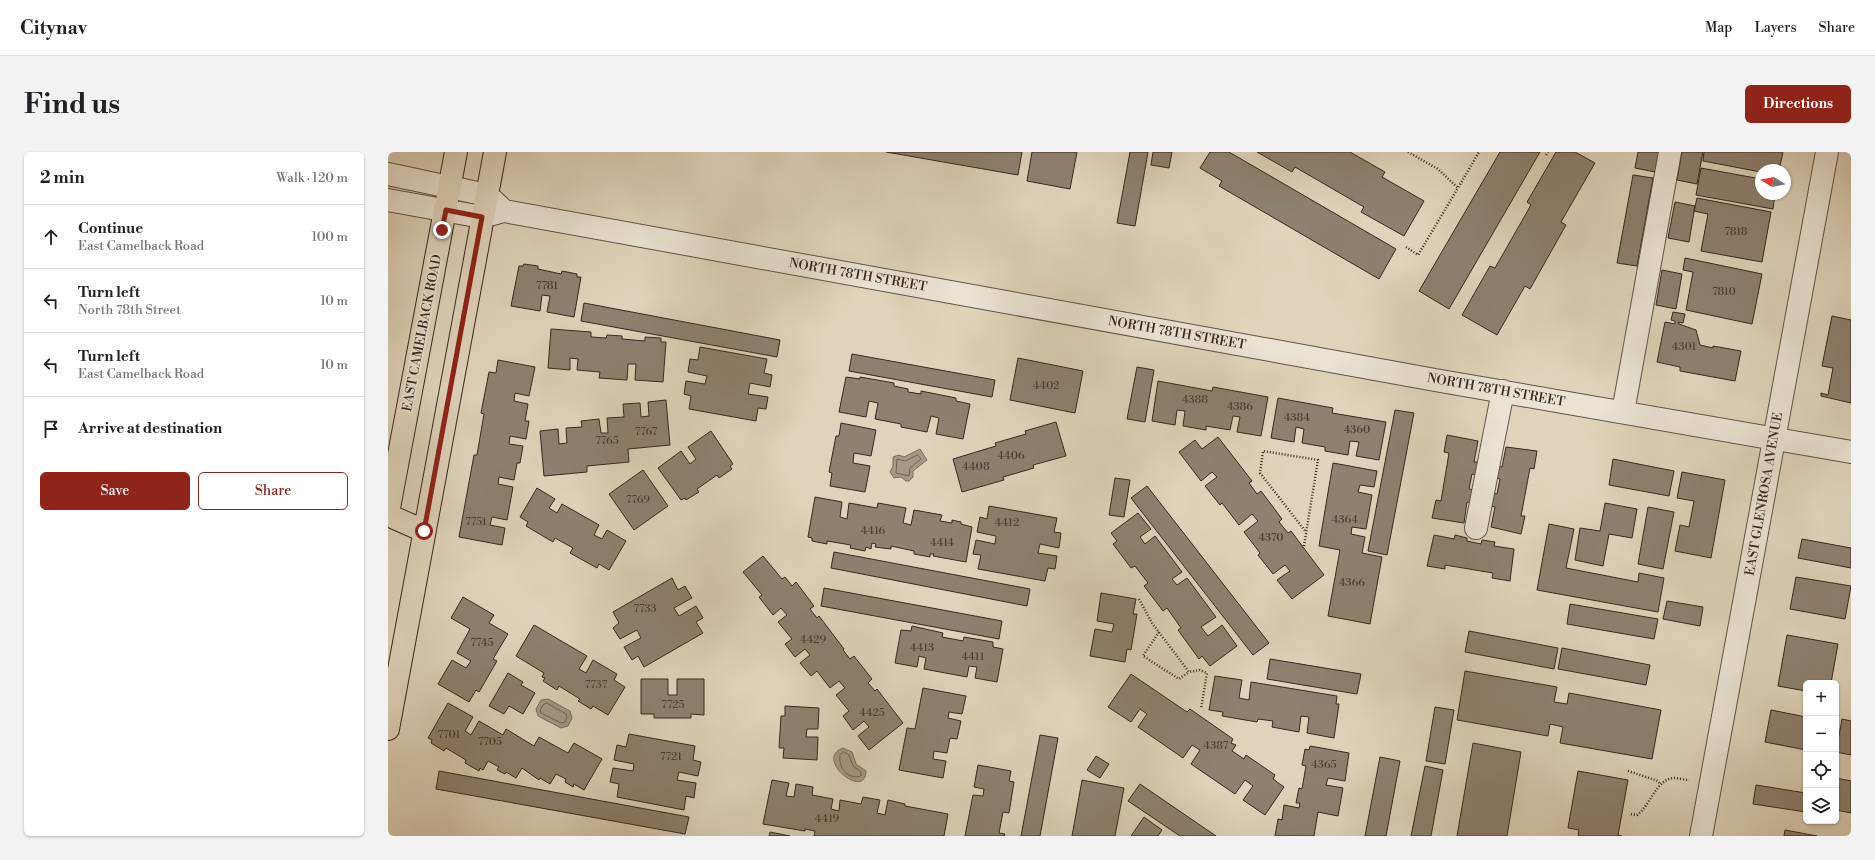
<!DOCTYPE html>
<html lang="en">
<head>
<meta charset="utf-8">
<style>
  :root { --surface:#fff; --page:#f2f2f2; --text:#202124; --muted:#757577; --line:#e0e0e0; --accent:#8f2418 }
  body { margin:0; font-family:"Libre Bodoni",serif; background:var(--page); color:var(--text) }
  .controls { position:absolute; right:12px; bottom:12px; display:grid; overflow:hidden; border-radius:6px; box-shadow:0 1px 3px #0004 }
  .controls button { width:36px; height:36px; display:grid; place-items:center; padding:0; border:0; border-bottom:1px solid var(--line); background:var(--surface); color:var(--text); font:20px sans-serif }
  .compass { position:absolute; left:1367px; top:12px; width:36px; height:36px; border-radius:50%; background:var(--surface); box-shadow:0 1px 3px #0004; rotate:280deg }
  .stop { position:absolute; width:12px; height:12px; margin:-9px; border:3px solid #8f2418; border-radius:50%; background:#fff }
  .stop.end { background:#8f2418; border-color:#fff; box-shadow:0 1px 4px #0008 }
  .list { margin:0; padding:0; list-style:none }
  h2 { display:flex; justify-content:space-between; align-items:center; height:52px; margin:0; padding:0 16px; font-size:17px }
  h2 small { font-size:13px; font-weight:400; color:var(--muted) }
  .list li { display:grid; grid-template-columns:26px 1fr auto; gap:12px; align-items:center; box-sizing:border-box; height:64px; padding:0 16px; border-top:1px solid var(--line) }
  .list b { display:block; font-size:15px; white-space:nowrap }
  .list p { margin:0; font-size:13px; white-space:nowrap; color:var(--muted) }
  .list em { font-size:13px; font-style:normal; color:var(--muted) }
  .actions { display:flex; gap:8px; padding:12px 16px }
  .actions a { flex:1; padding:9px 0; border:1px solid var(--accent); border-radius:6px; text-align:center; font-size:14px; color:var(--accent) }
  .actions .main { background:var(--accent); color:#fff }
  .icon { flex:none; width:22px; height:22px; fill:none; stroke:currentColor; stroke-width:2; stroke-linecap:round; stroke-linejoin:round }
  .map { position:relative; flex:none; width:1463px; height:684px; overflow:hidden; border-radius:6px }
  header { display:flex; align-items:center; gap:24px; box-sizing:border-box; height:56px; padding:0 20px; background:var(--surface); border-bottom:1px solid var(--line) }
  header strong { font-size:19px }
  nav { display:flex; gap:22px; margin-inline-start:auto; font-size:14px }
  .intro { display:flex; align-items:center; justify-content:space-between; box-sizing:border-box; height:96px; padding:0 24px }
  h1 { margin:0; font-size:28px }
  .button { padding:10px 18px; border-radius:6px; background:var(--accent); color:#fff; font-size:14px; font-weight:700 }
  main { display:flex; gap:24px; padding:0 24px }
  aside { flex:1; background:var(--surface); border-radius:6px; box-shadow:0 1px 3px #0004 }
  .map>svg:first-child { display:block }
  .water { fill:#a69a86; stroke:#796c5c }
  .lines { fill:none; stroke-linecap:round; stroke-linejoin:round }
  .shore { stroke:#6e6152; stroke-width:1 }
  .building { fill:#8e8170; stroke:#36281e }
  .minor-casing { stroke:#605345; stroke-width:24 }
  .major-casing { stroke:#36281e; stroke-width:24 }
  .path { stroke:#36281e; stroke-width:2.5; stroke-dasharray:1 2; stroke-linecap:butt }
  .minor { stroke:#eae3d3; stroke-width:22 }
  .major { stroke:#dfd4bb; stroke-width:22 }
  .route { stroke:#8f2418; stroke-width:5 }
  .labels { text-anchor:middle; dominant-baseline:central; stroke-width:3.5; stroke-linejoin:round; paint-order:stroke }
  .number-label { font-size:11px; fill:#4c3e32 }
  .street-label { font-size:13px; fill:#36281e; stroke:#eae3d3 }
</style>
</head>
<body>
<header>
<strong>Citynav</strong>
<nav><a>Map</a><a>Layers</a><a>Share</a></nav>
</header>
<div class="intro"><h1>Find us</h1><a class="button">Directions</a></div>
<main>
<aside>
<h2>2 min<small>Walk · 120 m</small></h2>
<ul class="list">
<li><svg class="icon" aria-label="ahead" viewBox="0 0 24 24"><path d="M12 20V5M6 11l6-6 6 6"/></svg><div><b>Continue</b><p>East Camelback Road</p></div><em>100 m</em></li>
<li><svg class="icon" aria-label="left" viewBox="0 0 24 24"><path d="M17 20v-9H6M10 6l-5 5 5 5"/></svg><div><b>Turn left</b><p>North 78th Street</p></div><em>10 m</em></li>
<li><svg class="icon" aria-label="left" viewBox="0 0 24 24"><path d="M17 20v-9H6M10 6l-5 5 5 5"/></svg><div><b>Turn left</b><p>East Camelback Road</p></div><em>10 m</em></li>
<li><svg class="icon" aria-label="arrive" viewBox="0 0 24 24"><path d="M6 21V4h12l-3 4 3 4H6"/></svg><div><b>Arrive at destination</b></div></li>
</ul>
<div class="actions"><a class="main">Save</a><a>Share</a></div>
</aside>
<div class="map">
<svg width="1463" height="684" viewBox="0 0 1463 684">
  <rect width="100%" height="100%" fill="#dfd4bb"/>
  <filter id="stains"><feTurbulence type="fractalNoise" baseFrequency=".005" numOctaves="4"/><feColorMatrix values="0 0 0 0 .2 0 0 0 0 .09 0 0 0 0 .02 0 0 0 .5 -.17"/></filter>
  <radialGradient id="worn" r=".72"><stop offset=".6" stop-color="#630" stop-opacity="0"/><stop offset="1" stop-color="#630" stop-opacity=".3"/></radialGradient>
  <path class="water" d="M532 297 539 308 525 319V325L521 329H518L513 325 506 326 502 320 505 314V305L511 303 516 305Z
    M160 547 182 559 184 566 180 574 173 576 150 564 148 557 153 548Z
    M455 596 464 600 468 612 478 619C478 649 425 607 455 596Z"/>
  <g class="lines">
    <path class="shore" d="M530 303 533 307 522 316 521 324 508 321 509 307 517 309Z
      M159 551 178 562 179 566 177 570 173 571 153 561 152 558 155 553Z
      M456 600 461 603 465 614 473 620V624C459 628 450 615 452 603Z"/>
  </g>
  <path class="building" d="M498 0H634L630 23Z
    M644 0H689L682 37 639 29Z
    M742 0H760L747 74 729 71Z
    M765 0H784L781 16 763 13Z
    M822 0H841L1008 97 991 127 831 34 834 29 812 16Z
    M869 0H962L997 20 994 25 1036 49 1016 84 973 60 976 55 907 15 904 20Z
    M1112 0H1152L1061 157 1031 139Z
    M1168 0H1187L1207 11 1173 70 1178 73 1142 137 1137 134 1109 183 1074 163 1102 114 1107 116 1143 53 1139 50Z
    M1250 0H1271L1267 20 1247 16Z
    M1294 0H1315L1309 32 1289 28Z
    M1316 0H1395L1391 18H1373V20L1315 9Z
    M1313 16 1373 27V42H1387L1385 57 1308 43Z
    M1245 23 1265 26 1249 114 1229 111Z
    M1309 46 1383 60 1374 110 1313 99 1320 62 1306 59Z
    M1287 50 1307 54 1301 90 1280 86Z
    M1297 106 1374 122 1364 172 1298 158 1305 120 1295 118Z
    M136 112 150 114V117L173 122 174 119 189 122V125H193L186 165 159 160 162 144 154 143 152 159 123 154 131 114H135Z
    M1274 118 1294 122 1288 157 1268 153Z
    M196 151 392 188 389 205 193 169Z
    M1285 160 1297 162 1295 171 1290 170 1291 172 1308 178 1312 193 1325 196V194L1353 199 1347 229 1292 219V215L1269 210 1277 170 1287 172V169L1283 168Z
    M1444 164 1463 168V251L1433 244V241L1440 243 1445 216 1434 214Z
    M163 177 203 180V185L218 186 219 183 234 184V187L257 189V185L273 186V190H278L275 230 247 228 248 212H240L239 228 211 226 212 220 189 218 190 207 182 206V218L160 216Z
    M312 195 379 207 376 221 384 223 382 235 362 231 360 242 380 245 378 257 370 256 368 269 301 257 303 244 296 242 298 229 317 232 319 224 300 220 302 207 310 208Z
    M464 202 607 228 604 245 461 219Z
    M630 206 695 219 687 261 622 248Z
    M110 208 147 215 141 244 127 241 126 249 140 252 137 269H141L138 287 122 284 121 292 135 294 132 311H129L126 328 111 325 110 332 125 335 119 368 104 365 102 373 117 376 114 393 71 385 86 303H89L96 262 93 261 101 220 108 221Z
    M749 215 766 218 757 270 739 267Z
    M458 225 472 227V225L506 231V234L520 237V240L533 242V239L568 246V249L582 252 575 287 548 282 551 266 543 264 539 280 513 275V272L487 267 490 251 481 249 478 265 451 260Z
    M770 229 824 239 825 235 880 245 873 284 849 280 852 265 845 264 842 278 818 274V278L795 274 797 259 789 258 787 273 764 269Z
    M890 246 945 256 944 261 998 270 991 308 968 304 971 290 962 289 960 303 937 299V295L914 291 916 277 908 275 906 290 883 286Z
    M278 248 282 293 240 297 241 310 199 314V320L156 324 152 279 170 277 171 292 179 291 178 276 194 275 193 269 211 267 213 281H220L219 266 236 265 235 252 252 251 253 265 261 264 260 250Z
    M1007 258 1026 261 999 403 980 399Z
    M668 270 678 304 645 313 646 316 615 325 616 328 574 340 565 307 608 294 607 291 638 282 637 279Z
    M453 271 488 278 483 304 466 301 465 311 482 314 477 340 442 334 444 321 441 320 448 284H451Z
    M323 279 345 312 342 314 344 317 331 326 329 323 309 337 311 340 298 348 297 346 293 348 270 316 293 299 302 312 308 307 300 295Z
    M1059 283 1090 289 1086 310H1091L1089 323 1084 322 1081 337 1086 338 1084 351 1079 350 1076 371 1044 366 1048 348 1053 349 1061 301 1056 300Z
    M830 285 864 329 861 331 869 342 873 339 894 367 891 370 900 381 903 379 936 423 904 447 889 428 902 419 897 413 885 422 870 403 872 401 856 380 870 369 864 362 851 373 834 351 832 353 817 334 829 325 824 320 813 329 791 300 807 288 814 297Z
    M1118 295 1149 299 1146 317 1142 316 1133 364H1137L1133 382 1103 375 1107 355 1103 354 1105 341 1109 342 1112 327 1108 326 1110 314 1114 315Z
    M1225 307 1286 319 1281 344 1221 333Z
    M945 311 989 319 986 335 972 333 970 340 984 343 978 377 964 375 963 382 977 385 974 401 994 405 982 472 940 464 952 398 931 394Z
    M255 318 280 354 246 378 221 342Z
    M1294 320 1337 328 1323 406 1287 399 1292 373 1301 375 1306 349 1289 346Z
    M727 326 742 328 736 365 721 363Z
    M759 334 881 491 865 503 743 346Z
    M149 336 167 347 161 356 169 361 174 352 211 373 206 383 214 387 219 378 238 389 221 418 211 412 209 416 182 401 185 396 167 386 165 390 138 374 140 370 132 365Z
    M427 345 454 350 452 365 459 367 461 351 489 356 490 351 518 356 515 371 523 373 526 358 554 363 552 369 564 371V368L573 370V372L584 375 578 410 545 404 546 402H542V405L526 402V399L503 394V397L487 395 488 392 484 391 483 397 478 395 477 399 462 396 463 393 439 389V392L424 389V386L420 385Z
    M1217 351 1249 357 1244 386 1221 382 1215 414 1187 408 1192 376 1212 379Z
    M601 354 669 366 666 380 673 381 671 396 652 392 650 401 669 404 667 417 660 416 657 429 590 417 593 403 585 402 588 388 607 392 608 384 589 380 592 365 599 367Z
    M1260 355 1286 360 1275 417 1250 412Z
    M750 361 763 377 752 385 757 392 767 384 794 420 784 427 789 433 799 426 828 465 813 475 820 484 834 473 849 494 822 514 814 504 811 507 790 478 793 476 779 456 775 459 756 434 760 431 747 414 743 416 725 392 729 389 723 381Z
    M1161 372 1186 377 1178 416 1250 430 1251 421 1276 426 1270 460 1149 438Z
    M1046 383 1066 387 1067 383 1079 386V389L1093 392 1094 388 1107 390 1106 394 1126 397 1122 429 1104 426 1105 421 1057 413V417L1039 414Z
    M1414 387 1463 396V416L1410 406Z
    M446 400 642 437 639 454 443 416Z
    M375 404 394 427 397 425 404 434 408 430 426 454 422 457 429 466 431 464 456 497 455 498 462 507 466 504 484 527 480 531 487 539 489 537 515 571 481 598 470 584 481 575 476 569 465 578 455 564 461 559 448 543 457 536 451 529 442 536 429 519 423 524 412 511 422 503 417 497 407 505 397 492 404 487 390 470 399 463 393 456 385 463 371 445 374 443 355 420Z
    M1408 425 1463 434 1457 467 1402 457Z
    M284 426 290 438 297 434 304 446 286 456 291 464 308 454 315 466 308 470 315 481 256 515 250 504 244 508 236 495 253 486 249 478 232 487 225 476 231 471 225 460Z
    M436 436 614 469 611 487 433 454Z
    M713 441 748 447 745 462H749L743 498 739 497 737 510 702 504 707 477 724 480 726 472 709 469Z
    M75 445 106 463 101 471 120 482 105 507 109 509 91 540 88 538 81 550 50 532 64 508 78 516 83 509 69 501 82 477 63 466Z
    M1279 449 1315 455 1312 474 1275 467Z
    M1182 452 1270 467 1266 487 1179 472Z
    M146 473 199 504 191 517 198 521 205 508 229 522 226 528 237 535 220 563 205 554 203 557 190 549 192 547 171 534 169 538 155 529 157 526 154 525 156 521 128 504Z
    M524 474 555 481 554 485 575 489 576 485 605 490V495L615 497 609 530 587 526 589 515 581 514 579 525 536 517 538 506 531 504 529 515 507 511 513 478 523 479Z
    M1081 479 1170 496 1166 517 1077 500Z
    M1399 483 1450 492 1443 531H1418V539L1390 534Z
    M1174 496 1262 513 1258 533 1170 517Z
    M882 507 973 522 969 542 879 527Z
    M1077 519 1169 535 1166 550 1179 552 1181 541 1273 558 1264 607 1172 591 1175 575 1162 572 1160 584 1069 568Z
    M120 521 135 530 133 533 147 541 135 562 121 554 116 562 101 554Z
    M743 522 799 560 802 557 845 587 843 591 848 593 844 599 856 607 858 603 887 623 885 627 896 635 877 663 855 648 865 634 857 628 847 642 803 612 812 598 804 593 795 606 750 575 759 562 752 557 743 570 720 555Z
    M827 524 854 528 851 546 861 548 863 530 949 544 948 552H951L946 586 919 581 921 565 913 564 911 580 884 575 885 569 870 567 869 570 834 564 835 560 821 558Z
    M253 527H280V543H289V527H316V563L303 562V566H266V562H253Z
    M535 536 578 544 574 562 561 560 560 566 573 569 569 587 562 586 559 601 546 599 545 607 558 609 555 626 511 618 519 576 527 577Z
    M60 551 85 565 77 579 83 583 91 569 115 583 118 577 146 594 151 585 180 601 186 591 214 607 196 638 186 632 185 635 177 630 178 627 168 622 162 632 152 626 151 628 134 616 128 626 118 620 117 622 109 618 111 615 100 609 95 618 92 616 91 619 77 611 78 608 58 596 56 599 43 591 44 588 40 586Z
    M397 554 431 556 430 577H419L418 585H430L429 608 395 606 396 596H391L393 564H397Z
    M1047 555 1066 558 1057 612 1038 609Z
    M1383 558 1418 565V598L1377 590Z
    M1454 567 1463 569V603L1448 600Z
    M241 582 307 594 305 608 313 610 310 624 291 620 289 628 308 631 306 646 298 644 296 658 229 645 231 632 222 630 225 616 245 619 246 612 226 608 229 593 238 595Z
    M652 583 670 586 652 684H633Z
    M1085 591 1133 600 1119 684H1069Z
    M922 594 961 601 957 629 940 626 938 633 955 636 950 664 930 660 926 684H887L890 667 894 668 896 653 911 656 912 651H908L911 636 914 637 918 614 914 613 917 597 921 598Z
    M708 604 721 612 712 626 699 618Z
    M992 605 1012 609 998 684H977Z
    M590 613 623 619 621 629 626 630 621 661 615 660 611 681 617 682 616 684H577L585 643 595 644 596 637 586 635Z
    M1037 614 1055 618 1043 684H1023Z
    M51 619 301 665 297 682 48 637Z
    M1190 619 1240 628 1230 683 1234 684H1190L1191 678 1180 676Z
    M1448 626 1463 629V661L1448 658Z
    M384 628 401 631 398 644 406 645 408 632 425 635 424 643 445 647 443 657 451 659 452 648 473 652 475 645 492 648 489 661 497 663 500 648 517 652V654L560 662 556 684H426L427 679 417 677V679L375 672Z
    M694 628 736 636 727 684H684Z
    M752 632 828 684H792L740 649Z
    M1368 633 1418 641V660L1365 652Z
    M756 665 774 678 770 684H743Z
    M1397 678 1429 684H1396Z
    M382 680 402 684H381Z"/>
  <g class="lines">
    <g class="minor-casing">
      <path id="minor" d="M0 22 99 43 112 55
        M0 48 94 65 116 59 1047 228 1463 300
        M1235 260 1282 0
        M1088 376 1115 239
        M1313 684 1439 0"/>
    </g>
    <g class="major-casing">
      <path id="major" d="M0 361 68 0
        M0 363 36 379
        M0 577 107 0"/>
    </g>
    <path class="path" d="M1020 0 1050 17 1070 36 1091 0
      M1158 3 1160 0
      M1018 95 1030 103 1070 36
      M916 394 930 308 875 299 872 321 918 380
      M751 447 764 471 801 520 812 518 819 521 813 557
      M771 480 755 504 791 527 801 520
      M1240 619 1270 629 1272 632
      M1243 662 1249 663C1262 654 1268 628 1285 626 1290 626 1296 628 1301 628"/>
    <use href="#minor" class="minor"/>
    <use href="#major" class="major"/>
  </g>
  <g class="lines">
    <path class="route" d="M36 379 94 65 58 58 54 78"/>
  </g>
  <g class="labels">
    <g class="number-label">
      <text x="1348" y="80">7818</text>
      <text x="159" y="134">7781</text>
      <text x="1336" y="140">7810</text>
      <text x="1296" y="195">4301</text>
      <text x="658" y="234">4402</text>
      <text x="807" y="248">4388</text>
      <text x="852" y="255">4386</text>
      <text x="909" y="266">4384</text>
      <text x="969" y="278">4360</text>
      <text x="258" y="280">7767</text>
      <text x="219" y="289">7765</text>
      <text x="623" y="304">4406</text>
      <text x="588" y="315">4408</text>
      <text x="250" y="348">7769</text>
      <text x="957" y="368">4364</text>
      <text x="88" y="370">7751</text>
      <text x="619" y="371">4412</text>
      <text x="485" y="379">4416</text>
      <text x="883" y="386">4370</text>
      <text x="554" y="391">4414</text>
      <text x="964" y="431">4366</text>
      <text x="257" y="457">7733</text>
      <text x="425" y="488">4429</text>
      <text x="94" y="491">7745</text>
      <text x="534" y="496">4413</text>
      <text x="585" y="505">4411</text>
      <text x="208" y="533">7737</text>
      <text x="285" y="553">7725</text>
      <text x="484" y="561">4425</text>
      <text x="61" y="583">7701</text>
      <text x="102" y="590">7705</text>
      <text x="828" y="594">4387</text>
      <text x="283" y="605">7721</text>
      <text x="936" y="613">4365</text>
      <text x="439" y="667">4419</text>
    </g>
    <g class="street-label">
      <text transform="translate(470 123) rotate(10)">NORTH 78TH STREET</text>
      <text transform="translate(34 181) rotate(-79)">EAST CAMELBACK ROAD</text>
      <text transform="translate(789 181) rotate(10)">NORTH 78TH STREET</text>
      <text transform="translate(1108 238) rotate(10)">NORTH 78TH STREET</text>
      <text transform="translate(1376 342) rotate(-80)">EAST GLENROSA AVENUE</text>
    </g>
  </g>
  <rect width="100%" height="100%" filter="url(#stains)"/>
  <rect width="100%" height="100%" fill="url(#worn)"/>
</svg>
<div class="controls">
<button>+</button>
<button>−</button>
<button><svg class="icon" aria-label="locate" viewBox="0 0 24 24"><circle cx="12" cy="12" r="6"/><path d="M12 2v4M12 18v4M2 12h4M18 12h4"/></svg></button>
<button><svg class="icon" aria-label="layers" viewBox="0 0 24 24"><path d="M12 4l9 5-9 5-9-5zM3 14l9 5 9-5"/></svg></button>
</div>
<svg class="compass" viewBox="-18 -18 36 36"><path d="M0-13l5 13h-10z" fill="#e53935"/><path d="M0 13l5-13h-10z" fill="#757577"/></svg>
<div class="stop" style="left:36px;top:379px"></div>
<div class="stop end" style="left:54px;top:78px"></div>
</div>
</main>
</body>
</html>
